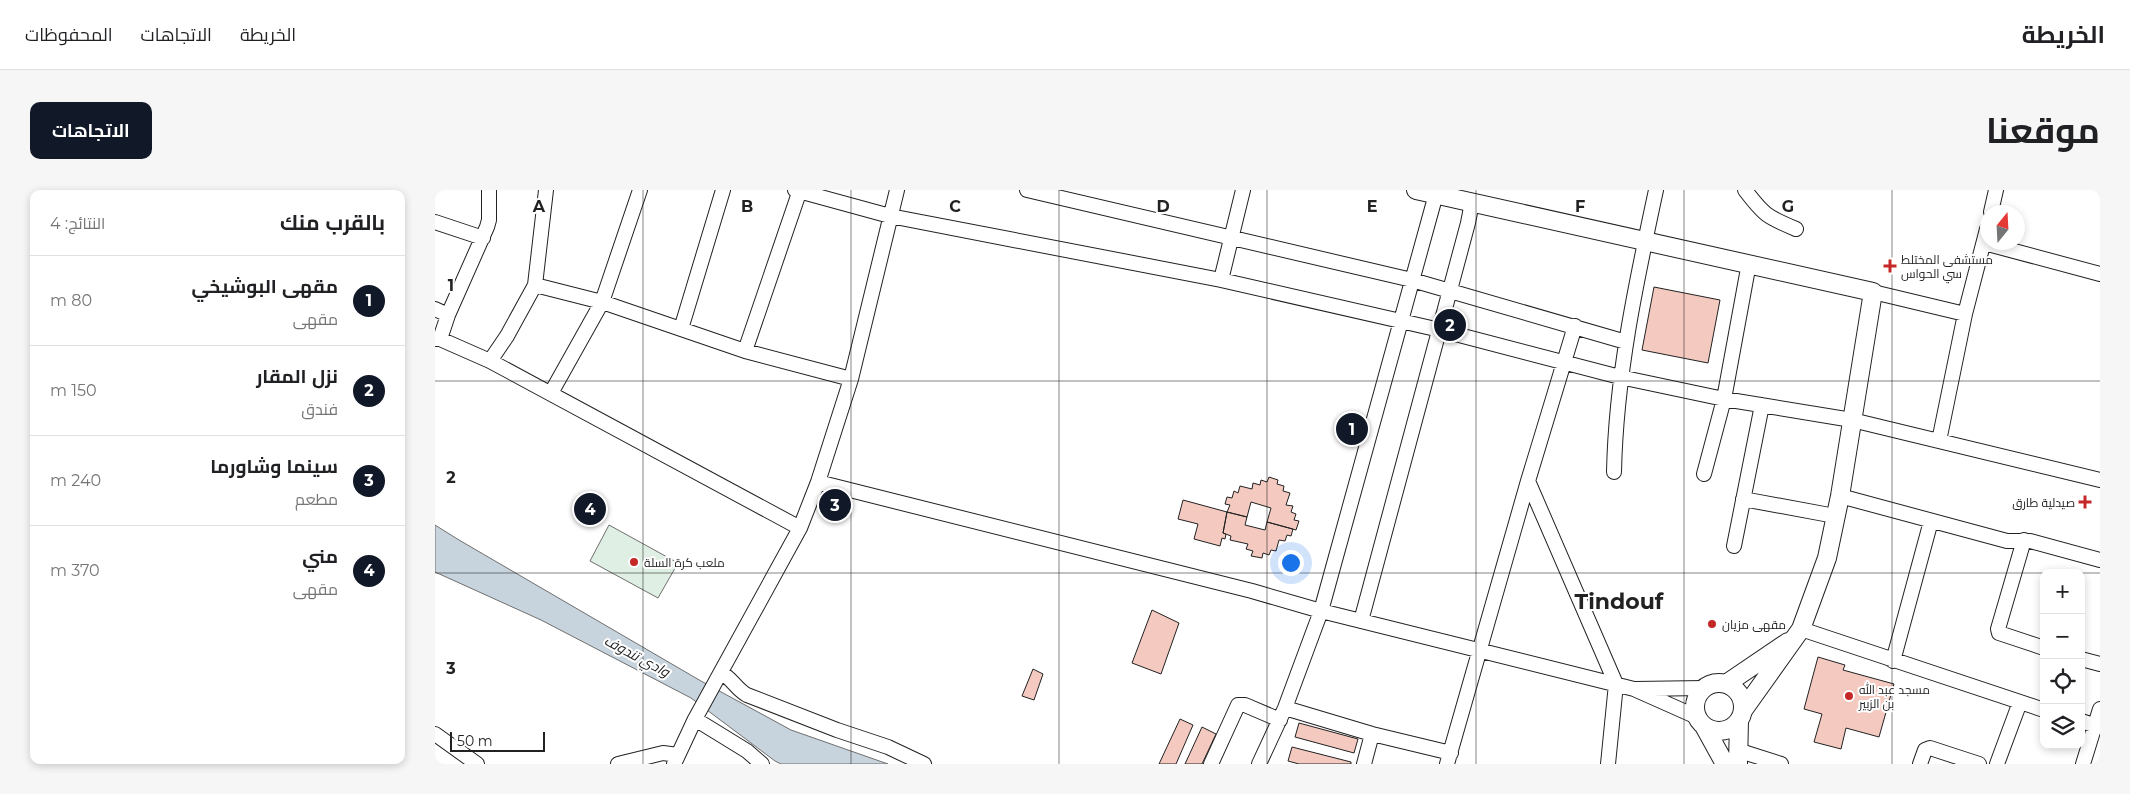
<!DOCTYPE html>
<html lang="ar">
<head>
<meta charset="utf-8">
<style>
  :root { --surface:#fff; --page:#f6f6f6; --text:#202124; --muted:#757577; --line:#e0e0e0; --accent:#111827 }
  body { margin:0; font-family:Montserrat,Cairo,sans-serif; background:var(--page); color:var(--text); direction:rtl }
  .controls { position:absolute; right:15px; bottom:15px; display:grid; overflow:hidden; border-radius:10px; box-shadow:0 2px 8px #0003 }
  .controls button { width:45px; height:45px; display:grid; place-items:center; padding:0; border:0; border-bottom:1px solid var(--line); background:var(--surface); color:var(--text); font:25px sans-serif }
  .compass { position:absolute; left:1545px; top:15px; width:45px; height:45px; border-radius:50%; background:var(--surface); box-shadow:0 2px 8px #0003; rotate:18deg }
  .scale { position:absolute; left:15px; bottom:12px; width:95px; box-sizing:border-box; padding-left:5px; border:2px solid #222; border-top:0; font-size:14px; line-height:18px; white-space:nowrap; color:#222; -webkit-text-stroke:4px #fff; paint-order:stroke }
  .you { position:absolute; left:855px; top:372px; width:18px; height:18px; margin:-12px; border:4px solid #fff; border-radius:50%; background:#1a73e8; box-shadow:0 0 0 8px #1a73e833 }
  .badge { display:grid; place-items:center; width:32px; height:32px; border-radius:50%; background:var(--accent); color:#fff; font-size:16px; font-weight:700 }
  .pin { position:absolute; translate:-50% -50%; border:2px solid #fff; box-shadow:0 1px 5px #0006 }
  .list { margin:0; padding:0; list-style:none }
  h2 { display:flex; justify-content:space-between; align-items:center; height:65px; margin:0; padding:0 20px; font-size:21px }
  h2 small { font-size:16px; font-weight:400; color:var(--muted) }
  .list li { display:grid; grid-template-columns:32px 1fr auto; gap:15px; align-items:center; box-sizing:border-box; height:90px; padding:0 20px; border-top:1px solid var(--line) }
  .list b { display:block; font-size:19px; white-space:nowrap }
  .list p { margin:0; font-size:16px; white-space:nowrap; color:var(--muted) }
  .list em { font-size:16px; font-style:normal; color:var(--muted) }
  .icon { flex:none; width:28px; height:28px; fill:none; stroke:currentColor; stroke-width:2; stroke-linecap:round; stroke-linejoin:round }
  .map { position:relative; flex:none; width:1665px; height:574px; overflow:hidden; direction:ltr; border-radius:10px }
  header { display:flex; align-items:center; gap:30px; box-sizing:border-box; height:70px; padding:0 25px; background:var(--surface); border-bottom:1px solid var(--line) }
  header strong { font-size:24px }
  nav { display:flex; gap:28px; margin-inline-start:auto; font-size:18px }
  .intro { display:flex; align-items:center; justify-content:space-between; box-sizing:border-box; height:120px; padding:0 30px }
  h1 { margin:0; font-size:35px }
  .button { padding:12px 22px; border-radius:10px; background:var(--accent); color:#fff; font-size:18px; font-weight:700 }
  main { display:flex; gap:30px; padding:0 30px }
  aside { flex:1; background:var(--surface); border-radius:10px; box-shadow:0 2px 8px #0003 }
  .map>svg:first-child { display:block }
  .green { fill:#e0efe3; stroke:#6f6f6f }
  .water { fill:#c7d3dd; stroke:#6f6f6f }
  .building { fill:#f3c9c0; stroke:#222 }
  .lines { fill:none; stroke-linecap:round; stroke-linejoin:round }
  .minor-casing { stroke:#222; stroke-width:16 }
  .major-casing { stroke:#222; stroke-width:20 }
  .minor { stroke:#fff; stroke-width:14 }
  .major { stroke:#fff; stroke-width:18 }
  .grid { fill:none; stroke:#222; stroke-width:1; stroke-opacity:0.55 }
  .poi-dot { fill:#c62828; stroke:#fff; stroke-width:2 }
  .labels { text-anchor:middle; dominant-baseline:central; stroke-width:4; stroke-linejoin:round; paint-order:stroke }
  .poi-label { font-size:12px; fill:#222; stroke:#fff; text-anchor:start }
  .water-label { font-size:14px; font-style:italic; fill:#222; stroke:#fff }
  .town-label { font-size:22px; font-weight:bold; fill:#222; stroke:#fff }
  .grid-label { font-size:16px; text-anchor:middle; font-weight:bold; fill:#222; stroke:#fff; stroke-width:4; stroke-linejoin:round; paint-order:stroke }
</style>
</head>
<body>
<header>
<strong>الخريطة</strong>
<nav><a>الخريطة</a><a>الاتجاهات</a><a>المحفوظات</a></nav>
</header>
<div class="intro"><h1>موقعنا</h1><a class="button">الاتجاهات</a></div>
<main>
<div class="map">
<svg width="1665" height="574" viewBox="0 0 1665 574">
  <rect width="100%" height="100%" fill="#fff"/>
  <path class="green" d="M174 335 243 373 223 408 155 371Z"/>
  <path class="water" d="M0 335 24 350 266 491 356 540 453 574H346L340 571 256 508 106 430 0 382Z"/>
  <path class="building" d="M1219 97 1285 110 1273 173 1207 160Z
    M834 287 843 290 842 294 849 296 848 301 855 303 851 315 858 316 856 322 861 324 859 330 864 331 861 340 832 332 836 318 816 312 812 327 792 322 795 315 790 314 792 307 797 308 799 301 803 303 805 296 817 299 818 293 825 295 826 290 832 292Z
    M748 310 792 322 788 343 791 344 790 349 787 348 785 356 759 349 763 334 743 329Z
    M792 322 812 327 810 335 830 340 832 332 858 339 856 346 852 345 850 351 844 350 841 361 836 360 834 365 828 363 827 368 816 366 818 361 811 359 813 354 795 350 796 346 788 343Z
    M717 420 744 433 726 484 697 473Z
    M1383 467 1410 475 1408 480 1459 494 1444 547 1411 538 1406 559 1379 552 1387 524 1369 519Z
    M598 479 608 484 599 510 587 506Z
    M745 529 758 535 741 574H724Z
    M864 533 923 549 919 563 860 547Z
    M767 537 781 544 767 574H750Z
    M857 557 916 572V574H864L853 571Z"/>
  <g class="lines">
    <g class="minor-casing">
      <path id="minor" d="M360 0 455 26 786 90 1005 140 1185 187 1289 209 1417 230 1665 290
        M592 0 977 90 1191 152
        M1310 0C1329 25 1332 27 1361 39
        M1556 22 1561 0
        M0 32 48 48
        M1549 53 1665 84
        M786 90 808 0
        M100 95 167 112 310 161 416 189
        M1438 102 1530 124
        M0 119 13 125
        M246 139 288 0
        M0 149H5L55 171 365 338
        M5 149 13 125 52 37 54 30V0
        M310 161 365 0
        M55 171 72 146 100 95 111 0
        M116 203 167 112 205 0
        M1504 251 1530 124 1552 39
        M1179 282C1181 186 1201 93 1221 0
        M1269 284 1289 209 1314 73
        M1093 291 1181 494 1173 574
        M383 292 817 401 886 421 1199 499 1262 527
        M1405 306 1572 351H1595L1665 370
        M1308 309 1400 326
        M1589 350 1563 439 1564 443 1609 458
        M1299 356 1327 215
        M926 431 1033 33 1037 12
        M1366 439 1609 520
        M1646 469 1665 474
        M1458 471 1496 331
        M286 483C297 488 301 499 312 505L402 540 453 557 489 574
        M1200 499 1269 498
        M850 518 937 544 1016 563
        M260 529 312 561 327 574
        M1646 531 1665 537
        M0 544 42 574
        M1305 561 1346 574
        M183 574 228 563 243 565
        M239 574 260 529 365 338 383 292 416 189 462 0
        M776 574 803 515H810L845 530
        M824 574 850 518 886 421 1001 4
        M929 574 937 544
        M1012 574 1093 291 1140 136
        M1485 574 1490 560 1495 558 1544 574
        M1562 574 1585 512
        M1648 574 1665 519"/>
    </g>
    <g class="major-casing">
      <path id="major" d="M981 0 1438 102 1405 306 1392 368 1366 439 1309 519
        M1260 517a24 24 0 1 1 48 0a24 24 0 1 1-48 0Z
        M1291 494 1353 452
        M1269 536 1290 574
        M1303 574 1304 531"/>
    </g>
    <use href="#minor" class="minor"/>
    <use href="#major" class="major"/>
  </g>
  <path class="grid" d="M208 0V574M416 0V574M624 0V574M832 0V574M1041 0V574M1249 0V574M1457 0V574M0 191H1665M0 383H1665"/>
  <g class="poi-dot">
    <path d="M1452.5 68.5h5v5h5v5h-5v5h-5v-5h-5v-5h5z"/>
    <path d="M1647.5 304.5h5v5h5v5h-5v5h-5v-5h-5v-5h5z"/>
    <circle cx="199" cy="372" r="5"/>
    <circle cx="1277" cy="434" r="5"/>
    <circle cx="1414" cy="506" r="5"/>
  </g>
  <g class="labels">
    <g class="poi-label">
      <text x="1466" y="69">مستشفى المختلط<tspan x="1466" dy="14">سي الحواس</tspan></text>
      <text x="1640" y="312" text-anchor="end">صيدلية طارق</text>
      <text x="209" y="372">ملعب كرة السلة</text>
      <text x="1287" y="434">مقهى مزيان</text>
      <text x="1424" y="499">مسجد عبد الله<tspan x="1424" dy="14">بن الزبير</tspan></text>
    </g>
    <g class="water-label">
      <text transform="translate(202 466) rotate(28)">وادي تندوف</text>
    </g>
    <g class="town-label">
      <text x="1184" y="411">Tindouf</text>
    </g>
  </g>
  <g class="grid-label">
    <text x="104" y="22">A</text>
    <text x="312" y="22">B</text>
    <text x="520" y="22">C</text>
    <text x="728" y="22">D</text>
    <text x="937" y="22">E</text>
    <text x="1145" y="22">F</text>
    <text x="1353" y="22">G</text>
    <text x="16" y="101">1</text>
    <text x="16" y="293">2</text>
    <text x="16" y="484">3</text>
  </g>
</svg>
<div class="controls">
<button>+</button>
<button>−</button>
<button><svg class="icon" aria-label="locate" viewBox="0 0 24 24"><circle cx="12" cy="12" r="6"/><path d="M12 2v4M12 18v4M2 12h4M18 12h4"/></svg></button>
<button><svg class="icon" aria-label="layers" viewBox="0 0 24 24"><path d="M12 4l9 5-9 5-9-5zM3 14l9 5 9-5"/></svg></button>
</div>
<svg class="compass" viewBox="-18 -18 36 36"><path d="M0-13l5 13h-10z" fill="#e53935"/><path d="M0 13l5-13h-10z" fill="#757577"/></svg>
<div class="scale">50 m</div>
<div class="you"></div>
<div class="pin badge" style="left:917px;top:239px">1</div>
<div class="pin badge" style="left:1015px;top:135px">2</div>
<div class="pin badge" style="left:400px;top:315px">3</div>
<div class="pin badge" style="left:155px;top:319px">4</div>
</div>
<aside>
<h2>بالقرب منك<small>النتائج: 4</small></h2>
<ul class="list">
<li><span class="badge">1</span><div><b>مقهى البوشيخي</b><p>مقهى</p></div><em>80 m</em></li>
<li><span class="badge">2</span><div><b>نزل المقار</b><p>فندق</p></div><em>150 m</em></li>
<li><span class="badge">3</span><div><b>سينما وشاورما</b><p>مطعم</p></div><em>240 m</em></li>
<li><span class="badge">4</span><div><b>مني</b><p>مقهى</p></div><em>370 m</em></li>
</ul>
</aside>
</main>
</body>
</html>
